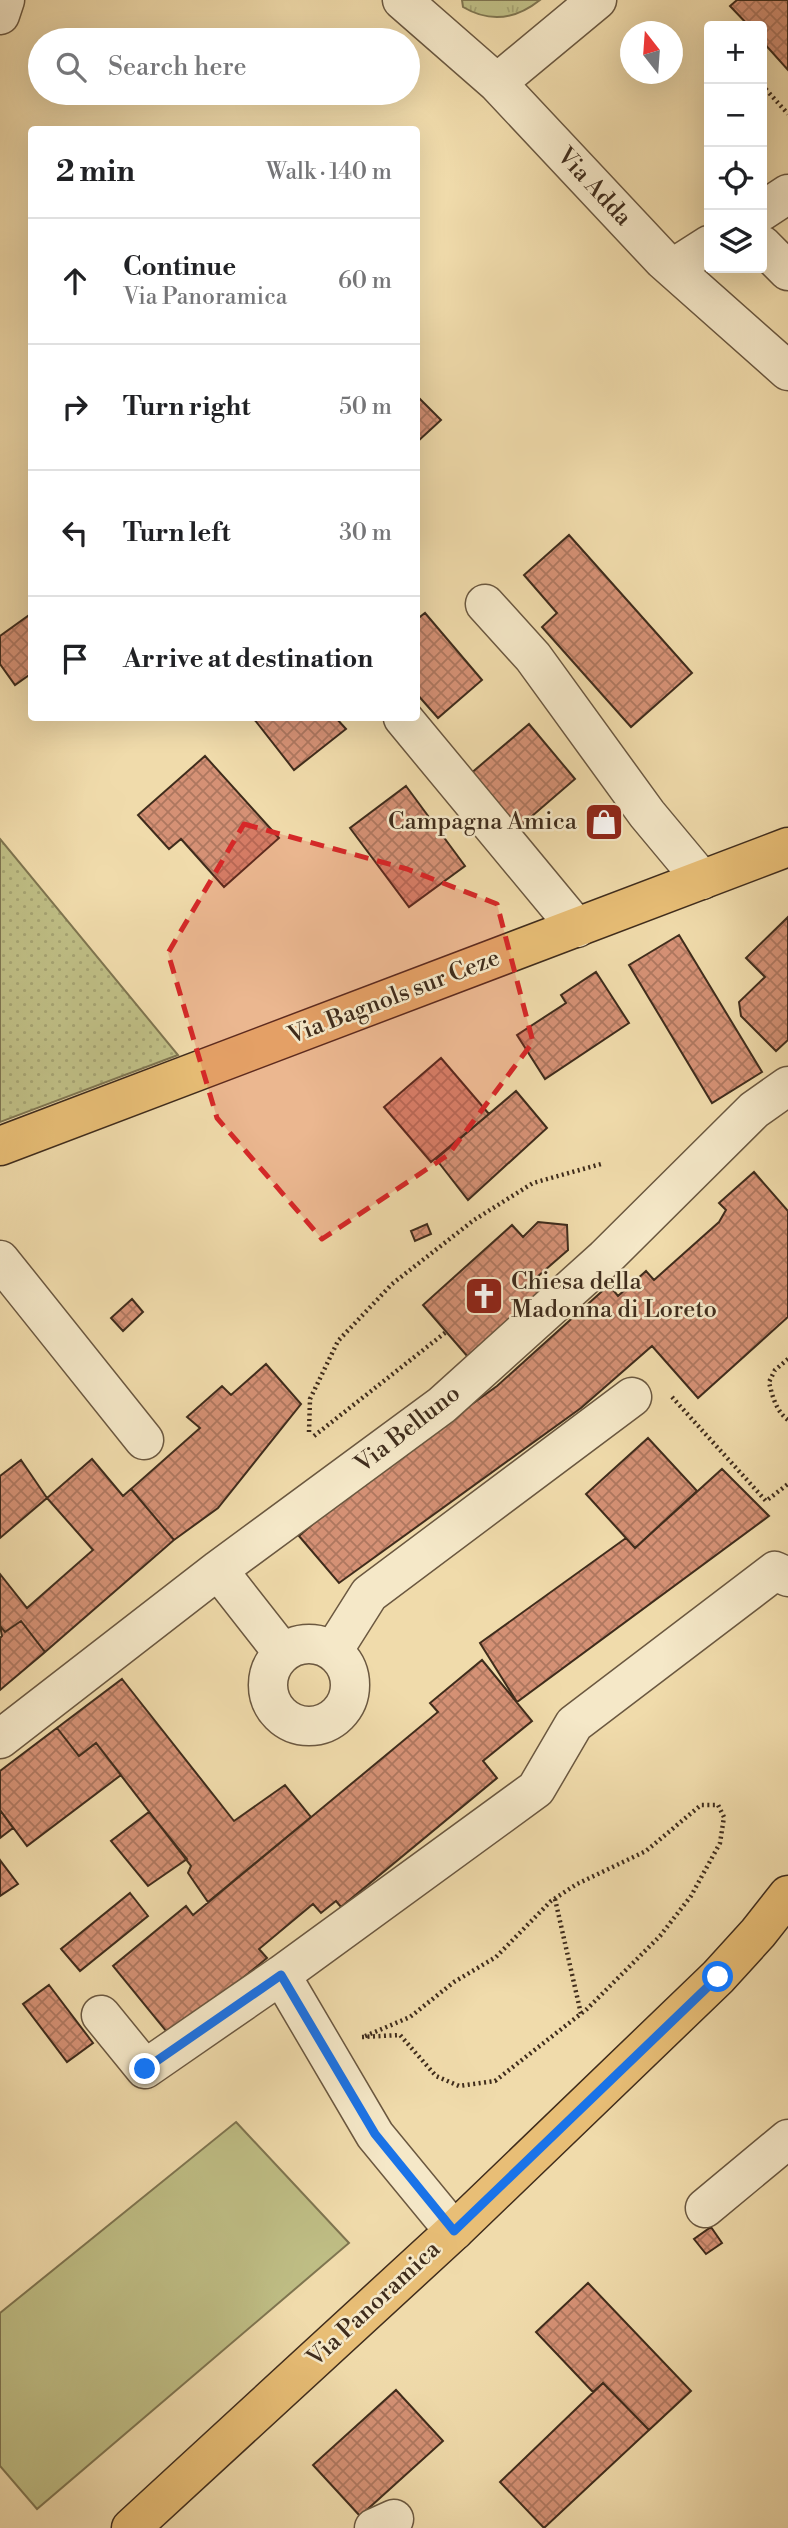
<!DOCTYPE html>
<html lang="en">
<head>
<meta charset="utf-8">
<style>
  :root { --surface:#fff; --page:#f6f6f6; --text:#202124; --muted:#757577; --line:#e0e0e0 }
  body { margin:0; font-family:"Libre Bodoni",serif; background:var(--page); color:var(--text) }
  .controls { position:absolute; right:21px; top:21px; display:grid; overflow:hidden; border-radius:7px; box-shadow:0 7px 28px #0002 }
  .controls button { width:63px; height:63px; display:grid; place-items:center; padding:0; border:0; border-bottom:2px solid var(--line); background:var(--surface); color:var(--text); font:35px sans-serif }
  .compass { position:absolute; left:620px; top:21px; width:63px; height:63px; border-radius:50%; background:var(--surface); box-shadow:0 7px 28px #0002; rotate:343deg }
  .stop { position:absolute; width:21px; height:21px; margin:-16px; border:5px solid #1a73e8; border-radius:50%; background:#fff }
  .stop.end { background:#1a73e8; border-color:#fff; box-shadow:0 2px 7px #0008 }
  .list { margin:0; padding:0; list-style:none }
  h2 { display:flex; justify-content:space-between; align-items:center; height:91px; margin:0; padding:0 28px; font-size:30px }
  h2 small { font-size:23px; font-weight:400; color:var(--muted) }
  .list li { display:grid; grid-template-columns:46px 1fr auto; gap:21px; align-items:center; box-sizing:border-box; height:126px; padding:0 28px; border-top:2px solid var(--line) }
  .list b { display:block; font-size:26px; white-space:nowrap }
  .list p { margin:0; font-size:23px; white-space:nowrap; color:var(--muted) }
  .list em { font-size:23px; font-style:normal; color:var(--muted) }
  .icon { flex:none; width:38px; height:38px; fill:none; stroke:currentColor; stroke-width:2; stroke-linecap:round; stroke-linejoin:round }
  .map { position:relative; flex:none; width:788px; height:2528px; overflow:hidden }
  .search { position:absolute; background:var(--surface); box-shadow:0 7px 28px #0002; left:28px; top:28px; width:392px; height:77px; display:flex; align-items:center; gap:18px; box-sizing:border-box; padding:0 24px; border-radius:38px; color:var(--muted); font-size:26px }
  .panel { position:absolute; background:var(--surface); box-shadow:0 7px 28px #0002; left:28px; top:126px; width:392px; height:595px; border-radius:7px }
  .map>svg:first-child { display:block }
  .grass { fill:url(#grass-dots); stroke:#7f7550; stroke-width:2 }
  .park { fill:url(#park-tufts); stroke:#7f7550; stroke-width:2 }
  .pitch { fill:#bfbe85; stroke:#7f7550; stroke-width:2 }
  .building { fill:url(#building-cross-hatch); stroke:#3f2c1c; stroke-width:2 }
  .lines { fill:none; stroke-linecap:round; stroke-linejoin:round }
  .minor-casing { stroke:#6b5840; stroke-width:41 }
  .major-casing { stroke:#3f2c1c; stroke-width:41 }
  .path { stroke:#3f2c1c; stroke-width:4.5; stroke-dasharray:2 3.5; stroke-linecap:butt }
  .minor { stroke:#f5e8c8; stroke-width:38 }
  .major { stroke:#e8be76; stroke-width:38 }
  .route { stroke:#1a73e8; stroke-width:9 }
  .marked { fill:#d62828; fill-opacity:0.2; stroke:#d62828; stroke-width:5; stroke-dasharray:14 9; stroke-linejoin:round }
  .labels { text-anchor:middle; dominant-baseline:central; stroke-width:5; stroke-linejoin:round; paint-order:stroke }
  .street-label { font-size:24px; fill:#3f2c1c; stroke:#f5e8c8 }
  .poi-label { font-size:24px; fill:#3f2c1c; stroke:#f5e8c8; text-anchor:end }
</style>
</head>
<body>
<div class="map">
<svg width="788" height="2528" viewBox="0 0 788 2528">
  <defs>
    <pattern id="grass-dots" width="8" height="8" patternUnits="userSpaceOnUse" patternTransform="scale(1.75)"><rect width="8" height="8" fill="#bfbe85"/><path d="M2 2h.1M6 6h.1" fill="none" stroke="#a5a372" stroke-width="1.8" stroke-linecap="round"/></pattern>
    <pattern id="park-tufts" width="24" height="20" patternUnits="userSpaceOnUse" patternTransform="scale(1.75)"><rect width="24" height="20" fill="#bfbe85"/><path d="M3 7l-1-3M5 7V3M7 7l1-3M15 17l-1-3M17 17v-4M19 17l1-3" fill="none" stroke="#a5a372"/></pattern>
    <pattern id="building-cross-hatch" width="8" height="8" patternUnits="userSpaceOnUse" patternTransform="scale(1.75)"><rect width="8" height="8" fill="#d59175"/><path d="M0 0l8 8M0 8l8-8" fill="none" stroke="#ae775f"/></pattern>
  </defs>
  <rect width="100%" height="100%" fill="#f0dbab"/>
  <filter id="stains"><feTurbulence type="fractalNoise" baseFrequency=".00286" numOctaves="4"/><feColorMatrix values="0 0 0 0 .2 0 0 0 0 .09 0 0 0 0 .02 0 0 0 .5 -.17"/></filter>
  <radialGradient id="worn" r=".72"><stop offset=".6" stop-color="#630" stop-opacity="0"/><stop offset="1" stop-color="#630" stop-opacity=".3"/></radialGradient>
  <path class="grass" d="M0 839 178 1055 0 1122Z"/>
  <path class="park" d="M462 0H540C515 20 490 23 463 7Z"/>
  <path class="pitch" d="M236 2122 349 2243 37 2509 0 2466V2313Z"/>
  <path class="building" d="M737 0H788V70L762 41V26H749L730 6Z
    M416 395 441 420 416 443Z
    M569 535 692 673 631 727 542 627 557 613 524 575Z
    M32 613V673L15 685 0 664V636Z
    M425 613 482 680 438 718 416 693V620Z
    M255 718H336L346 729 294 770 254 719Z
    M529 724 575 779 510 835 463 780Z
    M205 756 279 838 224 887 181 839 169 849 138 815Z
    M406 786 465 866 409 907 350 828Z
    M788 917V1040L776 1051 741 1016 739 1002 765 977 746 958Z
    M679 935 762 1072 712 1103 629 965Z
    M596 972 629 1023 545 1079 517 1035 566 1003 561 995Z
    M441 1058 489 1114 431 1162 384 1107Z
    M516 1091 547 1128 468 1200 436 1159Z
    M754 1172 788 1211V1317L698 1398 652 1346 581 1408 339 1583 299 1536 344 1497 497 1386 609 1285 618 1296 646 1271 654 1280 719 1222 726 1210 719 1203Z
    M538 1222 567 1225 568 1250 537 1277 546 1287 468 1357 423 1305 512 1225 523 1237Z
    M427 1224 431 1234 415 1241 411 1231Z
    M132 1299 143 1312 123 1331 111 1318Z
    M266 1364 301 1404 218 1508 174 1540 131 1489 200 1428 187 1417 222 1386 231 1395Z
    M648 1438 697 1491 635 1548 586 1494Z
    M92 1459 123 1496 131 1489 174 1540 45 1652 21 1621 5 1632 0 1626V1574L27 1608 93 1550 47 1498Z
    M21 1460 47 1498 0 1538V1476Z
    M722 1469 769 1516 517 1702 480 1643 626 1538 635 1548Z
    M21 1621 45 1652 0 1690V1638L2 1636 0 1626 5 1632Z
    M482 1660 532 1721 483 1761 497 1778 341 1907 336 1901 321 1913 313 1904 259 1949 267 1958 171 2037 113 1966 186 1906 193 1915 438 1712 430 1703Z
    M122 1679 234 1821 285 1785 311 1817 208 1902 188 1873 191 1866 96 1743 79 1756 57 1728Z
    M57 1728 79 1756 96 1743 121 1775 27 1846 0 1810V1771Z
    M0 1810 13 1828 0 1838Z
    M149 1812 187 1859 148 1886 111 1841Z
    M0 1860 18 1884 0 1896Z
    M130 1893 148 1916 80 1971 61 1949Z
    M49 1985 93 2043 67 2062 23 2004Z
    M711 2227 722 2243 706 2254 694 2239Z
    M588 2283 691 2391 649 2430 603 2383 593 2392 536 2332Z
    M603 2383 649 2430 544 2528 500 2482Z
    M396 2390 443 2441 360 2516 313 2465Z"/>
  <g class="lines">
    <g class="minor-casing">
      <path id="minor" d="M402 0 497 83 663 260 788 371
        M0 15 5 0
        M497 83 597 0
        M762 211 788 194
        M762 245 788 271
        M673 268 709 245
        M485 604 533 657 647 814 702 880
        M403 718 577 928
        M0 1260 144 1440
        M218 1570 283 1653
        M268 1685a41 41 0 1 1 82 0a41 41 0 1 1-82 0Z
        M333 1651 369 1594 632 1397
        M0 1739 218 1570 442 1405 605 1258 754 1110 788 1086
        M281 1975 375 2135 454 2231
        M101 2015 145 2069 281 1975 536 1789 574 1724 775 1571 788 1577
        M705 2208 788 2139
        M374 2528 394 2519"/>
    </g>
    <g class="major-casing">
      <path id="major" d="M0 1146 788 847
        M131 2528 454 2231 718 1977 758 1933 788 1895"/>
    </g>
    <path class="path" d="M708 24 709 26
      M762 85 788 114
      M788 1359 775 1370 769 1382C772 1395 776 1411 788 1420
      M672 1397 766 1501 788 1484
      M309 1432 310 1399 338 1341 392 1284 474 1220 533 1183 601 1164
      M314 1436 446 1332
      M555 1899 581 2014
      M362 2037 400 2035 436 2076 459 2086 495 2081 587 2009 660 1936 691 1896 720 1843 724 1817 718 1805H701L646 1851 577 1884 551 1901 496 1957 454 1982 410 2017 363 2037"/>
    <use href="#minor" class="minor"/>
    <use href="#major" class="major"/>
  </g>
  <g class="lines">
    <path class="route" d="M145 2069 281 1975 375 2134 454 2231 718 1977"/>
  </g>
  <path class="marked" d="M244 824 407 869 497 904 533 1042 448 1155 322 1239 217 1118 168 953Z"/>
  <defs>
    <g id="shop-square" transform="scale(2.0125)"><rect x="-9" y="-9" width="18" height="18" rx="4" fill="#8f2418" stroke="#f5e8c8"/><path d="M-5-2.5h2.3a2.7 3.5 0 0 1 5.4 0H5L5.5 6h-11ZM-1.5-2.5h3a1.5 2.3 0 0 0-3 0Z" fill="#fff"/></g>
    <g id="church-square" transform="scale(2.0125)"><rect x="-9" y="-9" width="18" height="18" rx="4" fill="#8f2418" stroke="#f5e8c8"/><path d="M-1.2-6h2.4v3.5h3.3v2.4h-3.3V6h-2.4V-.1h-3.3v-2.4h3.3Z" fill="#fff"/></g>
  </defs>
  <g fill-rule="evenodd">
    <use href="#shop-square" x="604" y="822"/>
    <use href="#church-square" x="484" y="1296"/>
  </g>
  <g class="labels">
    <g class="street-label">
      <text transform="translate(594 187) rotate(47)">Via Adda</text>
      <text transform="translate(394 997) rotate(-21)">Via Bagnols sur Ceze</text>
      <text transform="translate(408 1429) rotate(-38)">Via Belluno</text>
      <text transform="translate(374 2304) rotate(-43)">Via Panoramica</text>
    </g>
    <g class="poi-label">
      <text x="577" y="822">Campagna Amica</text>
      <text x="511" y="1282" text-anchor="start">Chiesa della<tspan x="511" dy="28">Madonna di Loreto</tspan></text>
    </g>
  </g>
  <rect width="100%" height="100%" filter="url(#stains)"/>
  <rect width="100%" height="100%" fill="url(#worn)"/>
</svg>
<div class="controls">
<button>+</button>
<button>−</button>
<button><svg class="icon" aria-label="locate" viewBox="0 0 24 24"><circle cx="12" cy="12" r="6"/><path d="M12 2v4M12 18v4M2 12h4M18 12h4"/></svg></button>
<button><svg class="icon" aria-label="layers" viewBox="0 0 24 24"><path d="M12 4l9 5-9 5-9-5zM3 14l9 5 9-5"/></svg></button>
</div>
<svg class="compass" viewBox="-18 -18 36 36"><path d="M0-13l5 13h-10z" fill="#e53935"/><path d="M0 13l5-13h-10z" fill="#757577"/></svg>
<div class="stop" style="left:718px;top:1977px"></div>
<div class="stop end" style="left:145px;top:2069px"></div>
<div class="search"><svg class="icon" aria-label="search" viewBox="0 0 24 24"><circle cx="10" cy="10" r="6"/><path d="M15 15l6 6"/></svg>Search here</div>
<section class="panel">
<h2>2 min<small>Walk · 140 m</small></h2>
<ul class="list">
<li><svg class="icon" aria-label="ahead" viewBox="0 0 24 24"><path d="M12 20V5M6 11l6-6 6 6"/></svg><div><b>Continue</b><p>Via Panoramica</p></div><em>60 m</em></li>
<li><svg class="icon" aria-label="right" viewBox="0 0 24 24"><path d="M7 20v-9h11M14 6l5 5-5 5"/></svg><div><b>Turn right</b></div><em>50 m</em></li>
<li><svg class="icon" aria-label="left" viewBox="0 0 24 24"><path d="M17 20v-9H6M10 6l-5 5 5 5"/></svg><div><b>Turn left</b></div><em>30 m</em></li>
<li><svg class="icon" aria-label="arrive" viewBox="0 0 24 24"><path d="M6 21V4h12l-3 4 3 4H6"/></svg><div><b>Arrive at destination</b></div></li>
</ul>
</section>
</div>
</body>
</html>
